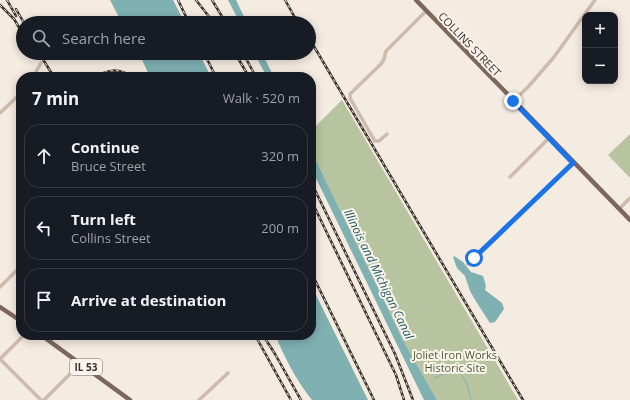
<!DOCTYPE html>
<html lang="en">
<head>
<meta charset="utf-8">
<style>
  :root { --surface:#171b24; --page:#242831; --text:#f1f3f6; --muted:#9ea1a6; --line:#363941 }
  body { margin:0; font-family:"Open Sans",sans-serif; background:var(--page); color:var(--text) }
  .controls { position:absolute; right:12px; top:12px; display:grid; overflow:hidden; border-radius:8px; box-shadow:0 2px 10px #0003 }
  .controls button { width:36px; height:36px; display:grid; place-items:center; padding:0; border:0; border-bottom:1px solid var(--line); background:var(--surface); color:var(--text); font:20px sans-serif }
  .stop { position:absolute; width:12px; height:12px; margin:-9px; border:3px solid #1a73e8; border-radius:50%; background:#fff }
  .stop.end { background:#1a73e8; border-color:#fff; box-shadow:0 1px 4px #0008 }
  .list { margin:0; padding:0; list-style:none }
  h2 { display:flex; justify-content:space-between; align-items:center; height:52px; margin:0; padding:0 16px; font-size:17px }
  h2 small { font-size:13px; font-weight:400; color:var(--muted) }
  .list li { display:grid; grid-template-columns:26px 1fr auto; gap:12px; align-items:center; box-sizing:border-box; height:64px; margin:0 8px 8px; padding:0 8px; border:1px solid var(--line); border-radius:16px }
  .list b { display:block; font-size:15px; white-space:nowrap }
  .list p { margin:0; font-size:13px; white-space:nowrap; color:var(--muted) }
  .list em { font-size:13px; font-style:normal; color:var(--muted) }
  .icon { flex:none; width:22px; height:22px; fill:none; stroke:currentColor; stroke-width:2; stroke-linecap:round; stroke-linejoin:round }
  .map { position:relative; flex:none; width:630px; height:400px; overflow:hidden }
  .search { position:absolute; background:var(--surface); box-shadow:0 2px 10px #0003; left:16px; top:16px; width:300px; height:44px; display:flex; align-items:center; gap:10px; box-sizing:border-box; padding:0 14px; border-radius:22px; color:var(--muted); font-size:15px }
  .panel { position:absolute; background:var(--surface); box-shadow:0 2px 10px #0003; left:16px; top:72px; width:300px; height:268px; border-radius:16px }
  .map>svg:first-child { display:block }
  .green { fill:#b8c4a0 }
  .water { fill:#7fb0b2 }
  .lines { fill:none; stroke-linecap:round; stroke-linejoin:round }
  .stream { stroke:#7fb0b2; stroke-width:1 }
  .minor { stroke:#cdbbac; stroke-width:3.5 }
  .major { stroke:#7d675c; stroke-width:4.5 }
  .rail-casing { stroke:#3b302b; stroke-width:2.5 }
  .rail { stroke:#fbf5ee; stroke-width:1; stroke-dasharray:3; stroke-linecap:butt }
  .route { stroke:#1a73e8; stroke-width:5 }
  .labels { text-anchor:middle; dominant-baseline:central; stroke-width:4; stroke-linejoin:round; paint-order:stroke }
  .shield { fill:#fbf5ee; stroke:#756b66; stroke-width:1 }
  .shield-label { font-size:10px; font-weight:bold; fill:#3b302b }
  .street-label { font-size:11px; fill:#3b302b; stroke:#fbf5ee }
  .park-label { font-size:11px; fill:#4a5a2e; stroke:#fbf5ee }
  .water-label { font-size:12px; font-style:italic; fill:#1f5a5e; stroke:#fbf5ee }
</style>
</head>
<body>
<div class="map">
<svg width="630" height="400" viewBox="0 0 630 400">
  <rect width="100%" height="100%" fill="#f4ebe1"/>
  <path class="green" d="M342 100 518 400H437L404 342 311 150V131Z
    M630 134V178L608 155Z"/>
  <path class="water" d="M110 0H173L185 23H122Z
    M228 0H236L247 23H240Z
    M139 53H199L211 77H150Z
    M254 53H262L274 77H267Z
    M311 150 404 342 437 400H424L311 168Z
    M454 256 463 262 471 272 483 276 486 286 485 290 502 303 504 309 495 322 490 323 477 303 470 291 465 276 457 268 453 257Z
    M311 285 366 396 368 400H312C296 380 285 358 275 335H311Z"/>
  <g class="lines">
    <path class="stream" d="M435 378 443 374 459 373C468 380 468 389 471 400"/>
    <path class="minor" d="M33 77 41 63
      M513 101 528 87 554 57 595 0
      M0 113 21 93
      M387 134 379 141H375L373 138 350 98V94L381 64 384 59 386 51 426 11
      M510 177 549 138
      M619 209 630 198
      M468 264 573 163
      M0 287 21 266
      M0 359 41 400
      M0 359 24 335
      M44 400 80 364
      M199 400 228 373"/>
    <path class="major" d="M416 0 630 220
      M0 307 21 321
      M41 335 130 400"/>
    <g class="rail-casing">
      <path id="rail" d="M7 0 16 16
        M178 0 189 23
        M196 0 214 23
        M212 0 226 23
        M285 0 298 23
        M0 5 14 19 23 34
        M16 9 24 23
        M309 38 523 400
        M39 53 54 77
        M204 53 216 77
        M235 53 249 77
        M243 53 256 77
        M93 77C109 70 117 67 133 77
        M311 182 395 354 413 400
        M311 200 396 375 404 400
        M311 272 374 400
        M255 335 291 400
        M263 335 275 354 301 400"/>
    </g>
    <use href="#rail" class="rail"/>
  </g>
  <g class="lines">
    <path class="route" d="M474 258 573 163 513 101"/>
  </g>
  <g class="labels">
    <rect class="shield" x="70" y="359" width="32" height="16" rx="3"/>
    <g class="shield-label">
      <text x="86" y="367">IL 53</text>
    </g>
    <g class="street-label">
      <text transform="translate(470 44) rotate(46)">COLLINS STREET</text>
    </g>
    <g class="park-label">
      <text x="455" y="354">Joliet Iron Works<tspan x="455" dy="13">Historic Site</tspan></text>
    </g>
    <g class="water-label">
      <text transform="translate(379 274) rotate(64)">Illinois and Michigan Canal</text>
    </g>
  </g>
</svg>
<div class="controls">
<button>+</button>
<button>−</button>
</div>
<div class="stop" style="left:474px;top:258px"></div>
<div class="stop end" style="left:513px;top:101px"></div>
<div class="search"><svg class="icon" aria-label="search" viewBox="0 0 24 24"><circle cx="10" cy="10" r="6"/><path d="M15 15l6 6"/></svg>Search here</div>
<section class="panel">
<h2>7 min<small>Walk · 520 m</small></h2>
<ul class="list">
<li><svg class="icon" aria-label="ahead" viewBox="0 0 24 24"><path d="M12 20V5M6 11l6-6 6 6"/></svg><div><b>Continue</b><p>Bruce Street</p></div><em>320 m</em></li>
<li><svg class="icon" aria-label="left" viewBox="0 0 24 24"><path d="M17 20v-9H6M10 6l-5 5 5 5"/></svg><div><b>Turn left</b><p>Collins Street</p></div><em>200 m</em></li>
<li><svg class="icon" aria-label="arrive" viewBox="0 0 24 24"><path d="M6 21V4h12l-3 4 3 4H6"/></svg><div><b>Arrive at destination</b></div></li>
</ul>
</section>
</div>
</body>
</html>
